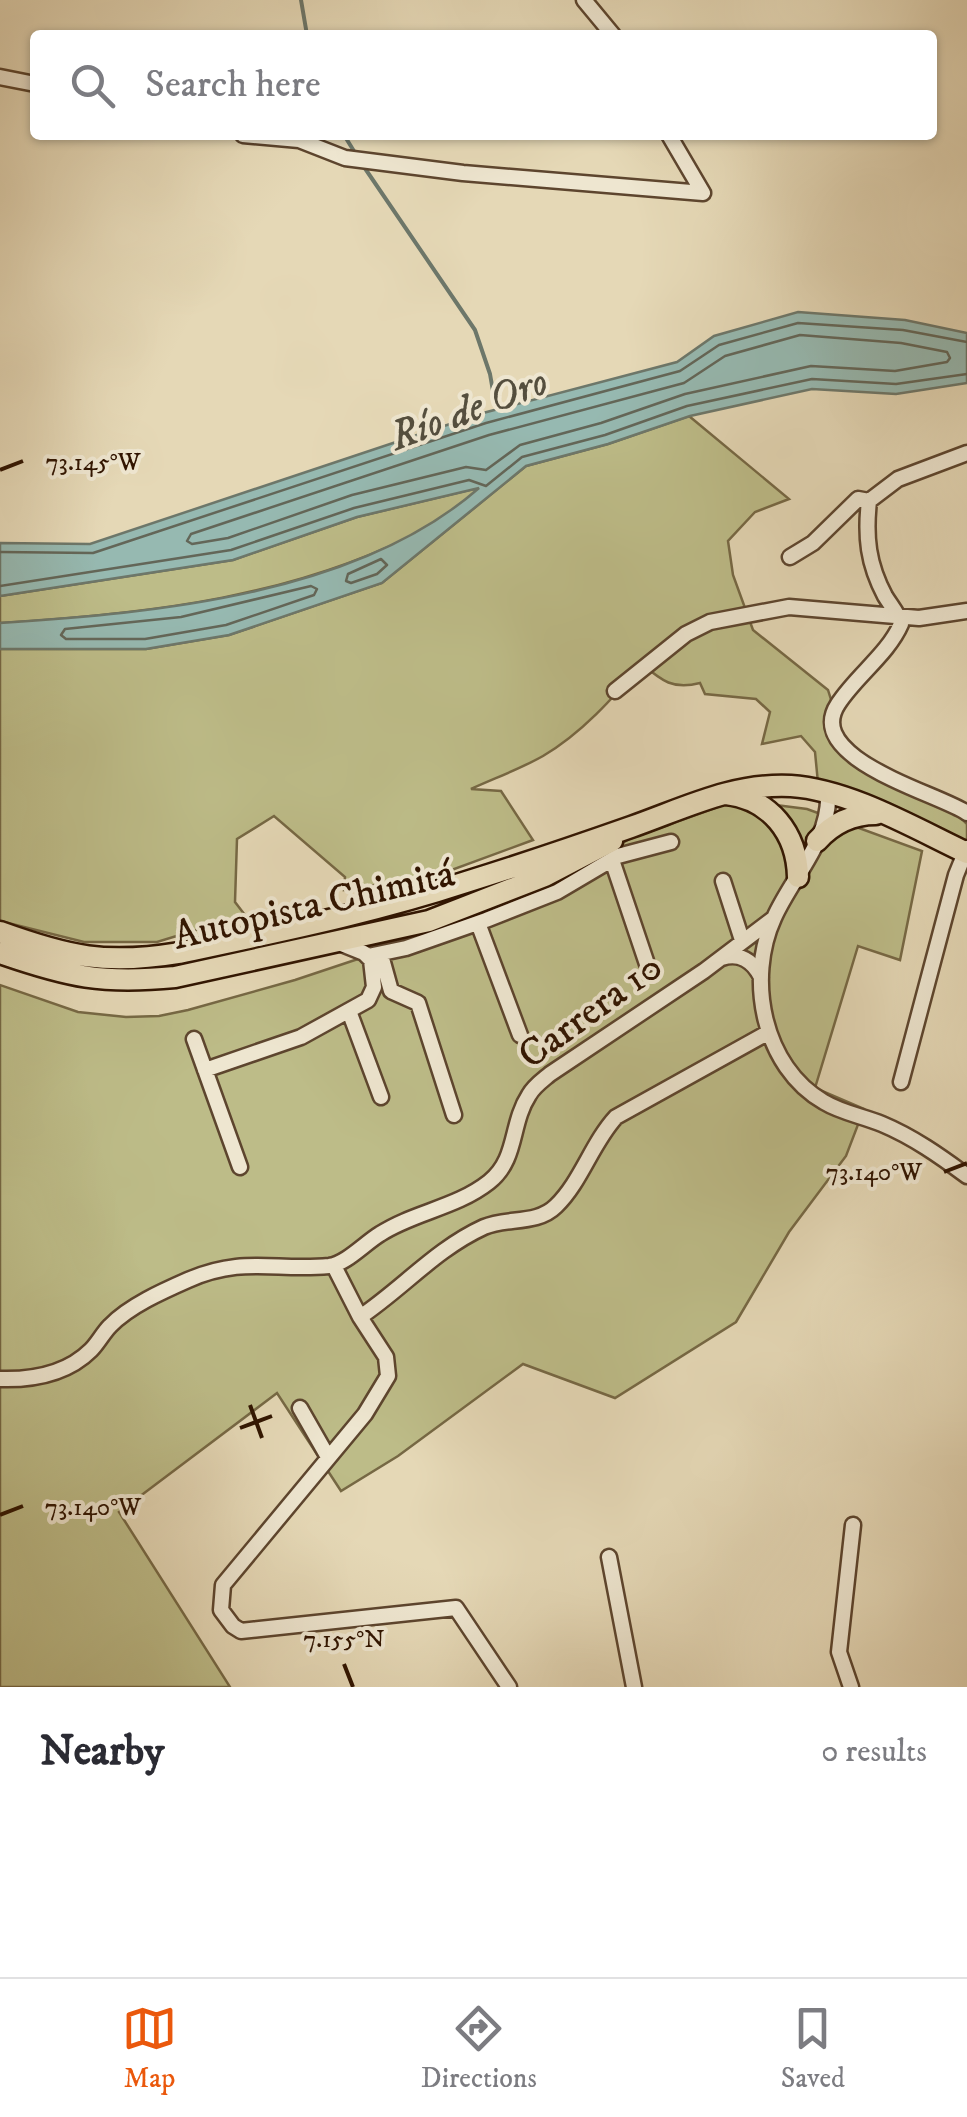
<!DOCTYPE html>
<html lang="en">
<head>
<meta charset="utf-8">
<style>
  :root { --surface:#fff; --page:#f2f2f3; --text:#2b2b33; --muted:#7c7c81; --line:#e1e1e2; --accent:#ea580c }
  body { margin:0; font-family:"IM FELL DW Pica",serif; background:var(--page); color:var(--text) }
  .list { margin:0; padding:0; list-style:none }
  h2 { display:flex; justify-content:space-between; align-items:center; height:130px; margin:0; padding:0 40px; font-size:42px }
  h2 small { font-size:32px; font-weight:400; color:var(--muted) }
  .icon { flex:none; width:55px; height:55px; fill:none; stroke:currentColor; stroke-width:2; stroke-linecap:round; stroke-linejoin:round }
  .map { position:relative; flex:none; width:967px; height:1687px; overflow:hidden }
  .search { position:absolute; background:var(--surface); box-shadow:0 2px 8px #0004; left:30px; right:30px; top:30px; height:110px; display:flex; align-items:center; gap:25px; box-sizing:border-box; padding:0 35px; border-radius:10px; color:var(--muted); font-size:38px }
  .sheet { height:290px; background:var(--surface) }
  nav { display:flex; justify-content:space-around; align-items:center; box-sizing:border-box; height:140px; border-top:2px solid var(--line); background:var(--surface); font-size:28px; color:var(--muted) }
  nav a { display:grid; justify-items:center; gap:5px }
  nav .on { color:var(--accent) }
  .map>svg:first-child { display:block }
  .green { fill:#bdbc88; stroke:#766844; stroke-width:2.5 }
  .water { fill:#96b9b1; stroke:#6d776a; stroke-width:2.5 }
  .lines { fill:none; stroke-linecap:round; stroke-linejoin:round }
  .shore { stroke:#636658; stroke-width:2.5 }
  .stream { stroke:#6d776a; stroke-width:4 }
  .minor-casing { stroke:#5d452e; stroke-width:19 }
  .highway-casing { stroke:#301400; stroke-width:25 }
  .minor { stroke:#eee6d0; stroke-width:14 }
  .highway { stroke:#e5d8b6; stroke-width:20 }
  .ticks { fill:none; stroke:#301400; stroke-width:4 }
  .labels { text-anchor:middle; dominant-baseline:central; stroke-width:8; stroke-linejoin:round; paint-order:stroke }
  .street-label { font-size:40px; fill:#301400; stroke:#eee6d0 }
  .water-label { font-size:42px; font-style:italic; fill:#544e3e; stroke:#eee6d0 }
  .ticks-label { font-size:25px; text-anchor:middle; fill:#301400; stroke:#eee6d0; stroke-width:8; stroke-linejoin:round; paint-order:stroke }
</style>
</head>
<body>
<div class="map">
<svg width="967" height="1687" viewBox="0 0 967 1687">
  <rect width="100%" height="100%" fill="#e5d8b6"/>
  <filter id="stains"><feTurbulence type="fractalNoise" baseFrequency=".002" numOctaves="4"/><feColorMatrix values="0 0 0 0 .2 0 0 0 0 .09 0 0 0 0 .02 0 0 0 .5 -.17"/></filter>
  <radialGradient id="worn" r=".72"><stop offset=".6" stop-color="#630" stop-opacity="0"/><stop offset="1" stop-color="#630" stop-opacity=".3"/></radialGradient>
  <path class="green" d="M689 416 789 499 755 512 728 541 733 575 753 630 828 690 833 706 834 742 951 808 967 824V850L818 783 815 752 801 736 762 744 770 712 756 699 705 694 700 683C673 690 662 681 642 664 613 698 582 733 543 756 520 769 495 778 471 789L501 791 533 840 438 875 344 890 345 877 274 816 237 839 235 902 245 915 157 942H84L0 921V649H146L229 635 382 583 526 466 608 444Z
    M482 487C466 499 450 515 433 525 300 597 149 614 0 623V596L233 560 357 517Z
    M737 800 807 809 922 851 900 960 858 946 815 1088 864 1109 846 1156 789 1232 736 1322 615 1398 523 1364 398 1456 341 1491 277 1393 119 1512 230 1687H0V985L78 1012 126 1017 159 1016 188 1010 295 980 412 941 553 888 629 839Z"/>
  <path class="water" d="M798 312 905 320 967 333V383L896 394 812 389 690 416 608 444 526 466 382 583 229 635 146 649H0V623C156 613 357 595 479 488L357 517 233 560 0 596V543L90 544 483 413 677 362 714 336Z"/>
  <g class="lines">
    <path class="shore" d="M800 335 901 343 947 352 950 358 947 362 895 371 811 366 685 394 601 423 520 445 486 470 466 467 352 495 228 538 192 544 187 541 191 534 489 435 684 383 725 356Z
      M0 552 93 553 486 423 680 371 719 345 798 323 903 330 967 342
      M381 559 387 565 377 574 351 583 346 581 348 574Z
      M0 586 231 550 354 508 469 480 486 486 522 457 605 435 687 406 812 379 896 384 967 374
      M311 586 317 589 314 595 226 625 145 639H66L61 635 65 629 181 617Z"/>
    <path class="stream" d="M301 0 307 35
      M344 135 357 156
      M362 164 475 330 490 374 494 397 502 409"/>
    <g class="minor-casing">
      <path id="minor" d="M584 0 613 35
        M0 77 35 84
        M243 135 299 140 345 158 463 173 703 193
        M669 135 703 193
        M869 501C865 537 868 564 885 596 891 606 898 613 901 624 888 654 856 676 838 704 802 759 940 794 967 813
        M790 557 813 543 858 499 869 501 898 479 967 453
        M615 691 686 634 710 622 789 607 919 618 967 611
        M828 792C831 840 792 877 774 918 746 979 763 1067 824 1102 842 1113 863 1116 882 1124 913 1137 940 1156 967 1176
        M612 860 647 964
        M723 881 742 940
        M478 923 520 1035
        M381 955 391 991 418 1003 454 1115
        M368 956 406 948 486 920 557 892 618 856 671 842
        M722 958C739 952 753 961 761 977
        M349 1011 381 1097
        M194 1039 240 1167
        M205 1070 301 1037 368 1000 374 987 371 960 364 953 339 943
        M901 1082 956 875 967 848
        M334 1266 360 1317 386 1357 388 1376 365 1414 223 1585 221 1610 233 1626 241 1631 456 1608 509 1687
        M360 1317C403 1288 436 1249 484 1227 507 1217 537 1225 556 1206 581 1182 592 1143 616 1117L769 1032
        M0 1379C33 1380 67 1374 91 1350 98 1343 103 1333 110 1326 129 1306 163 1291 188 1280 243 1256 274 1271 329 1266 346 1264 365 1243 380 1234 414 1212 456 1208 489 1182 518 1159 510 1124 529 1095 534 1086 543 1080 550 1074L704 971 774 918
        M300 1408 328 1457
        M609 1557 634 1687
        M851 1687 839 1652 853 1525"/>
    </g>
    <g class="highway-casing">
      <path id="highway" d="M726 794C770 799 797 833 798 877
        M817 841C833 823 852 814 876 814
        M0 932C69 957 106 965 179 953 276 932 372 913 466 882 521 865 577 846 631 827 685 808 733 783 791 786 850 790 914 828 967 853
        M0 953C69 977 102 984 175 977L429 921 545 876 612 841"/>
    </g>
    <use href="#minor" class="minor"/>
    <use href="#highway" class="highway"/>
  </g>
  <path class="ticks" d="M0 470 23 461M944 1172 967 1163M250 1405 262 1438M240 1428 272 1416M0 1515 23 1506M344 1664 353 1687"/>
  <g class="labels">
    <g class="street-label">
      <text transform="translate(314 906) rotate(-13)">Autopista Chimitá</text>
      <text transform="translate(591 1012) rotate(-36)">Carrera 10</text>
    </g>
    <g class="water-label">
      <text transform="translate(469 410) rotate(-21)">Río de Oro</text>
    </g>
  </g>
  <g class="ticks-label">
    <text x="93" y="470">73.145°W</text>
    <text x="874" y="1180">73.140°W</text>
    <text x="93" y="1515">73.140°W</text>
    <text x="344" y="1647">7.155°N</text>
  </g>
  <rect width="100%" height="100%" filter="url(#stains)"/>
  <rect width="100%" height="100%" fill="url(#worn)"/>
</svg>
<div class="search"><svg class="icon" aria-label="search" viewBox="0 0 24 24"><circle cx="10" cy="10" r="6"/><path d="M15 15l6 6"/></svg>Search here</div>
</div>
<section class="sheet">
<h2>Nearby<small>0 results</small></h2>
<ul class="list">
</ul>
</section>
<nav>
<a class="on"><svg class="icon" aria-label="map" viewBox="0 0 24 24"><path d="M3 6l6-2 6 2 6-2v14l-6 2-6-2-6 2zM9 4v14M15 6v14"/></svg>Map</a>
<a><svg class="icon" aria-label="directions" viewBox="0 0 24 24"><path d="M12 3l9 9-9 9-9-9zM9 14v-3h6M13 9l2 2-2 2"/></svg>Directions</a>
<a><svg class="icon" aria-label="saved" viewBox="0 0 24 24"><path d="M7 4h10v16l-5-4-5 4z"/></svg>Saved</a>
</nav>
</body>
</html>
